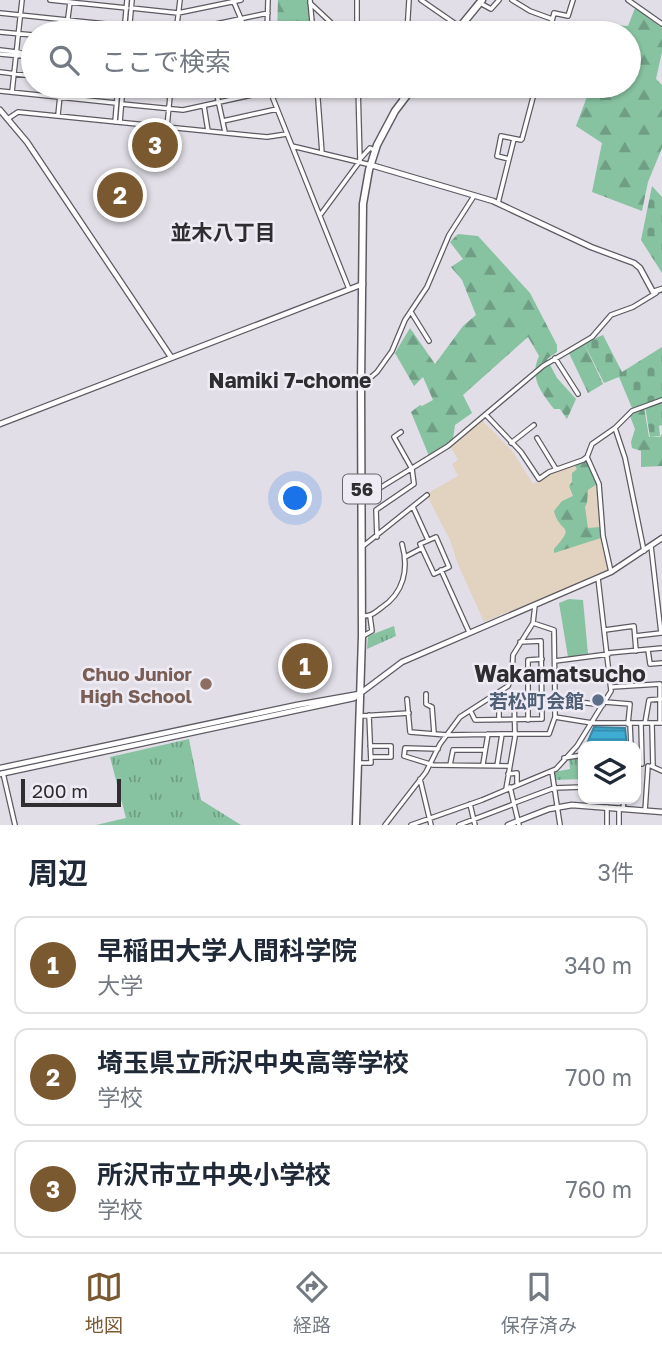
<!DOCTYPE html>
<html lang="ja">
<head>
<meta charset="utf-8">
<style>
  :root { --surface:#fff; --page:#f6f6f7; --text:#1f2937; --muted:#747a83; --line:#e0e1e3; --accent:#7a5830 }
  body { margin:0; font-family:"Golos Text","Noto Sans JP",sans-serif; background:var(--page); color:var(--text) }
  .controls { position:absolute; right:21px; bottom:21px; display:grid; overflow:hidden; border-radius:14px; box-shadow:0 2px 5px #0004 }
  .controls button { width:63px; height:63px; display:grid; place-items:center; padding:0; border:0; border-bottom:2px solid var(--line); background:var(--surface); color:var(--text); font:35px sans-serif }
  .scale { position:absolute; left:21px; bottom:18px; width:100px; box-sizing:border-box; padding-left:7px; border:4px solid #2e2d30; border-top:0; font-size:19px; line-height:24px; white-space:nowrap; color:#2e2d30; -webkit-text-stroke:5px #eeebf4; paint-order:stroke }
  .you { position:absolute; left:296px; top:499px; width:24px; height:24px; margin:-18px; border:5px solid #fff; border-radius:50%; background:#1a73e8; box-shadow:0 0 0 10px #1a73e833 }
  .badge { display:grid; place-items:center; width:46px; height:46px; border-radius:50%; background:var(--accent); color:#fff; font-size:23px; font-weight:700 }
  .pin { position:absolute; translate:-50% -50%; border:4px solid #fff; box-shadow:0 2px 7px #0006 }
  .list { margin:0; padding:0; list-style:none }
  h2 { display:flex; justify-content:space-between; align-items:center; height:91px; margin:0; padding:0 28px; font-size:30px }
  h2 small { font-size:23px; font-weight:400; color:var(--muted) }
  .list li { display:grid; grid-template-columns:46px 1fr auto; gap:21px; align-items:center; box-sizing:border-box; height:98px; margin:0 14px 14px; padding:0 14px; border:2px solid var(--line); border-radius:14px }
  .list b { display:block; font-size:26px; white-space:nowrap }
  .list p { margin:0; font-size:23px; white-space:nowrap; color:var(--muted) }
  .list em { font-size:23px; font-style:normal; color:var(--muted) }
  .icon { flex:none; width:38px; height:38px; fill:none; stroke:currentColor; stroke-width:2; stroke-linecap:round; stroke-linejoin:round }
  .map { position:relative; flex:none; width:662px; height:825px; overflow:hidden }
  .search { position:absolute; background:var(--surface); box-shadow:0 2px 5px #0004; left:21px; right:21px; top:21px; height:77px; display:flex; align-items:center; gap:18px; box-sizing:border-box; padding:0 24px; border-radius:38px; color:var(--muted); font-size:26px }
  .sheet { height:427px; background:var(--surface) }
  nav { display:flex; justify-content:space-around; align-items:center; box-sizing:border-box; height:98px; border-top:2px solid var(--line); background:var(--surface); font-size:19px; color:var(--muted) }
  nav a { display:grid; justify-items:center; gap:4px }
  nav .on { color:var(--accent) }
  .map>svg:first-child { display:block }
  .medical { fill:#e1d3c0 }
  .grass { fill:#87c2a1 }
  .forest { fill:url(#forest-firs) }
  .cemetery { fill:url(#cemetery-stones) }
  .park { fill:url(#park-tufts) }
  .water { fill:url(#water-rules); stroke:#3a86a2; stroke-width:2 }
  .lines { fill:none; stroke-linecap:round; stroke-linejoin:round }
  .minor-casing { stroke:#5d5a62; stroke-width:6 }
  .tertiary-casing { stroke:#5d5a62; stroke-width:7 }
  .primary-casing { stroke:#5d5a62; stroke-width:9 }
  .minor { stroke:#fff; stroke-width:3.5 }
  .tertiary { stroke:#fff; stroke-width:4.5 }
  .primary { stroke:#fff; stroke-width:6 }
  .education-dot { fill:#8d6e63; stroke:#eeebf4; stroke-width:2.5 }
  .service-dot { fill:#5c6f8a; stroke:#eeebf4; stroke-width:2.5 }
  .labels { text-anchor:middle; dominant-baseline:central; stroke-width:5; stroke-linejoin:round; paint-order:stroke }
  .shield { fill:#eeebf4; stroke:#68666b; stroke-width:2 }
  .shield-label { font-size:18px; font-weight:bold; fill:#2e2d30 }
  .education-label { font-size:19px; font-weight:bold; fill:#785e54; stroke:#eeebf4; text-anchor:end }
  .service-label { font-size:19px; font-weight:bold; fill:#4e5e75; stroke:#eeebf4; text-anchor:end }
  .neighbourhood-label { font-size:21px; font-weight:bold; fill:#2e2d30; stroke:#eeebf4 }
  .quarter-label { font-size:23px; font-weight:bold; fill:#2e2d30; stroke:#eeebf4 }
</style>
</head>
<body>
<div class="map">
<svg width="662" height="825" viewBox="0 0 662 825">
  <defs>
    <pattern id="forest-firs" width="22" height="20" patternUnits="userSpaceOnUse" patternTransform="scale(1.75)"><rect width="22" height="20" fill="#87c2a1"/><path d="M5 1l3.5 6h-7zM16 11l3.5 6h-7z" fill="#6f9e84"/></pattern>
    <pattern id="cemetery-stones" width="16" height="16" patternUnits="userSpaceOnUse" patternTransform="scale(1.75)"><rect width="16" height="16" fill="#87c2a1"/><path d="M2 7V4a2 2 0 0 1 4 0v3zM10 15v-3a2 2 0 0 1 4 0v3z" fill="#6f9e84"/></pattern>
    <pattern id="park-tufts" width="24" height="20" patternUnits="userSpaceOnUse" patternTransform="scale(1.75)"><rect width="24" height="20" fill="#87c2a1"/><path d="M3 7l-1-3M5 7V3M7 7l1-3M15 17l-1-3M17 17v-4M19 17l1-3" fill="none" stroke="#6f9e84"/></pattern>
    <pattern id="water-rules" width="6" height="5" patternUnits="userSpaceOnUse" patternTransform="scale(1.75)"><rect width="6" height="5" fill="#3facd3"/><path d="M0 2.5h6" fill="none" stroke="#358cac"/></pattern>
  </defs>
  <rect width="100%" height="100%" fill="#e1dee7"/>
  <path class="medical" d="M482 420 513 452 533 484 550 473 586 460 598 484 609 568 608 571 484 622 457 562 450 540 426 494 458 476 452 464 458 460 450 446Z"/>
  <path class="grass" d="M569 599 583 600 588 654 568 657 559 603Z"/>
  <path class="forest" d="M278 0H309L311 21 328 33H277Z
    M635 8 662 28V52L656 79 662 85V148L648 182 642 211 592 192 602 143 576 126 591 86H629V33H610L613 25 628 26Z
    M458 234 478 236 530 293 557 345V352L547 359 557 378 576 399 567 419 560 409H554C541 392 529 378 539 356L528 337 463 395 472 413 455 425 453 439 429 456 411 412 420 405 422 406 433 400 423 377 414 386 395 353 410 328 435 364 463 326 476 315 462 280 451 267 463 259 450 242Z
    M584 343 603 384 588 393 567 349Z
    M644 407 649 437H660L662 434V466L641 467V451L632 448 631 442 635 429 630 416Z
    M585 458 597 484 588 490 587 503 585 507 588 528 600 527 601 538 554 553V549C577 523 560 535 554 511L562 501 573 496 569 486 572 482V473L577 469 574 464Z"/>
  <path class="cemetery" d="M652 186 662 197V273L641 240Z
    M603 335 622 372 662 347V425L659 426 660 436 650 437 645 406 632 408 619 377 604 383 584 343Z"/>
  <path class="park" d="M394 626 396 636 367 649 368 636Z
    M189 739 201 800 241 825H96L126 818 110 757Z
    M583 756V779L554 780V772L570 769 569 759Z"/>
  <path class="water" d="M594 727 625 728 627 746H586Z"/>
  <g class="lines">
    <g class="minor-casing">
      <path id="minor" d="M50 0 127 8
        M233 0 247 33
        M310 0 313 33
        M357 0V33
        M421 0 460 27
        M512 0 530 11 552 19
        M628 0 662 24
        M310 3 342 33
        M480 3 491 9 499 0
        M131 8 178 13 241 0
        M0 13 125 26
        M129 27 178 32 268 13
        M0 32 33 35
        M66 33 70 2
        M124 33 127 0
        M129 33 132 0
        M176 33 180 0
        M267 33 268 0
        M407 33 409 0
        M549 33 554 13 568 16 573 0
        M0 50 33 54
        M0 54 33 57
        M0 72 33 76
        M128 86 183 91 209 86
        M215 86 225 132
        M268 86 349 289
        M317 86 322 153
        M0 91 116 103
        M12 92 22 0
        M402 99 403 86
        M122 104 183 110 270 91
        M204 106 208 131
        M58 115 61 86
        M9 118 18 112 267 137 287 134
        M223 121 277 109
        M115 122 118 86
        M120 122 123 86
        M167 127 171 86
        M292 146 371 165
        M360 159 370 148 374 150
        M509 159 497 156 501 136 521 140 522 139 536 86
        M498 203 514 139
        M321 214 360 161 358 86
        M411 312 429 341
        M555 358 578 394
        M362 385 377 372 392 351 405 320 427 287 449 235 474 196
        M486 415 521 452 539 479 549 472 583 460 587 457 592 444 615 428 632 411 662 400
        M615 428 625 458 644 551
        M537 438 556 469
        M511 443 534 425
        M587 457 599 484 603 536 611 572
        M362 499 448 446 543 366 592 337 611 315 633 307 656 293
        M413 507 428 540
        M377 537 376 510 414 484 412 469 394 437 401 432
        M436 537 449 567 434 574 420 544Z
        M651 546 661 633
        M362 547 427 495
        M405 557 422 548
        M441 570 469 632
        M362 616C372 616 374 613 381 608 404 593 409 569 402 544
        M533 623 554 630 555 699 603 705
        M605 630 634 626 636 651
        M363 636 372 631 370 616
        M635 636 661 633
        M648 650 650 664 662 663
        M608 653 662 648
        M555 661 609 654
        M612 687 660 684V723
        M499 692V720
        M426 694V704L432 707 434 733
        M528 696V660L542 659
        M407 699 410 732 447 735 502 734 497 766
        M542 699H555V717L592 723H662
        M605 702 630 704 628 724
        M471 712 475 720 542 719 541 641 520 642
        M360 716 409 713
        M645 723 649 700 661 699
        M630 724 631 746
        M641 724 642 764
        M652 724 653 767
        M502 734H549L555 717
        M370 746H391V757H371
        M438 749 405 748 404 756 433 765 510 766
        M564 758 583 755
        M359 763H371L369 715
        M483 764 488 734
        M450 765 453 750H485
        M651 766 662 771
        M552 772 560 825
        M3 773 15 825
        M508 774 517 773V783
        M420 779 431 825
        M510 787 519 825
        M554 788 583 787
        M506 789 515 737 514 696H528V720
        M514 803 554 788
        M470 804 475 825
        M607 807V825
        M619 808V825
        M623 809 624 799
        M645 811 648 766
        M385 825 426 772 440 744 460 717 508 686 512 677 513 655 533 623 535 605
        M411 825 482 800 556 769 577 746 611 691 598 578
        M459 825 514 804"/>
    </g>
    <g class="tertiary-casing">
      <path id="tertiary" d="M0 110 27 142 171 357
        M371 165 493 201 591 247 634 263 640 268 653 292 662 289
        M0 424 363 284
        M0 768 297 705 359 694
        M0 774 354 698 402 662 611 572 662 538
        M508 825 549 809 572 805 662 812"/>
    </g>
    <g class="primary-casing">
      <path id="primary" d="M455 33 482 0
        M356 825 362 636 361 386 363 204 369 170 377 145 395 111 414 86"/>
    </g>
    <use href="#minor" class="minor"/>
    <use href="#tertiary" class="tertiary"/>
    <use href="#primary" class="primary"/>
  </g>
  <circle class="education-dot" cx="206" cy="684" r="7"/>
  <circle class="service-dot" cx="598" cy="700" r="7"/>
  <g class="labels">
    <rect class="shield" x="343" y="474.5" width="38" height="29" rx="5"/>
    <g class="shield-label">
      <text x="362" y="489">56</text>
    </g>
    <g class="education-label">
      <text x="192" y="673">Chuo Junior<tspan x="192" dy="22">High School</tspan></text>
    </g>
    <g class="service-label">
      <text x="584" y="700">若松町会館</text>
    </g>
    <g class="neighbourhood-label">
      <text x="223" y="232">並木八丁目</text>
      <text x="290" y="380">Namiki 7-chome</text>
    </g>
    <g class="quarter-label">
      <text x="560" y="673">Wakamatsucho</text>
    </g>
  </g>
</svg>
<div class="controls">
<button><svg class="icon" aria-label="layers" viewBox="0 0 24 24"><path d="M12 4l9 5-9 5-9-5zM3 14l9 5 9-5"/></svg></button>
</div>
<div class="scale">200 m</div>
<div class="you"></div>
<div class="pin badge" style="left:305px;top:666px">1</div>
<div class="pin badge" style="left:120px;top:195px">2</div>
<div class="pin badge" style="left:155px;top:145px">3</div>
<div class="search"><svg class="icon" aria-label="search" viewBox="0 0 24 24"><circle cx="10" cy="10" r="6"/><path d="M15 15l6 6"/></svg>ここで検索</div>
</div>
<section class="sheet">
<h2>周辺<small>3件</small></h2>
<ul class="list">
<li><span class="badge">1</span><div><b>早稲田大学人間科学院</b><p>大学</p></div><em>340 m</em></li>
<li><span class="badge">2</span><div><b>埼玉県立所沢中央高等学校</b><p>学校</p></div><em>700 m</em></li>
<li><span class="badge">3</span><div><b>所沢市立中央小学校</b><p>学校</p></div><em>760 m</em></li>
</ul>
</section>
<nav>
<a class="on"><svg class="icon" aria-label="map" viewBox="0 0 24 24"><path d="M3 6l6-2 6 2 6-2v14l-6 2-6-2-6 2zM9 4v14M15 6v14"/></svg>地図</a>
<a><svg class="icon" aria-label="directions" viewBox="0 0 24 24"><path d="M12 3l9 9-9 9-9-9zM9 14v-3h6M13 9l2 2-2 2"/></svg>経路</a>
<a><svg class="icon" aria-label="saved" viewBox="0 0 24 24"><path d="M7 4h10v16l-5-4-5 4z"/></svg>保存済み</a>
</nav>
</body>
</html>
